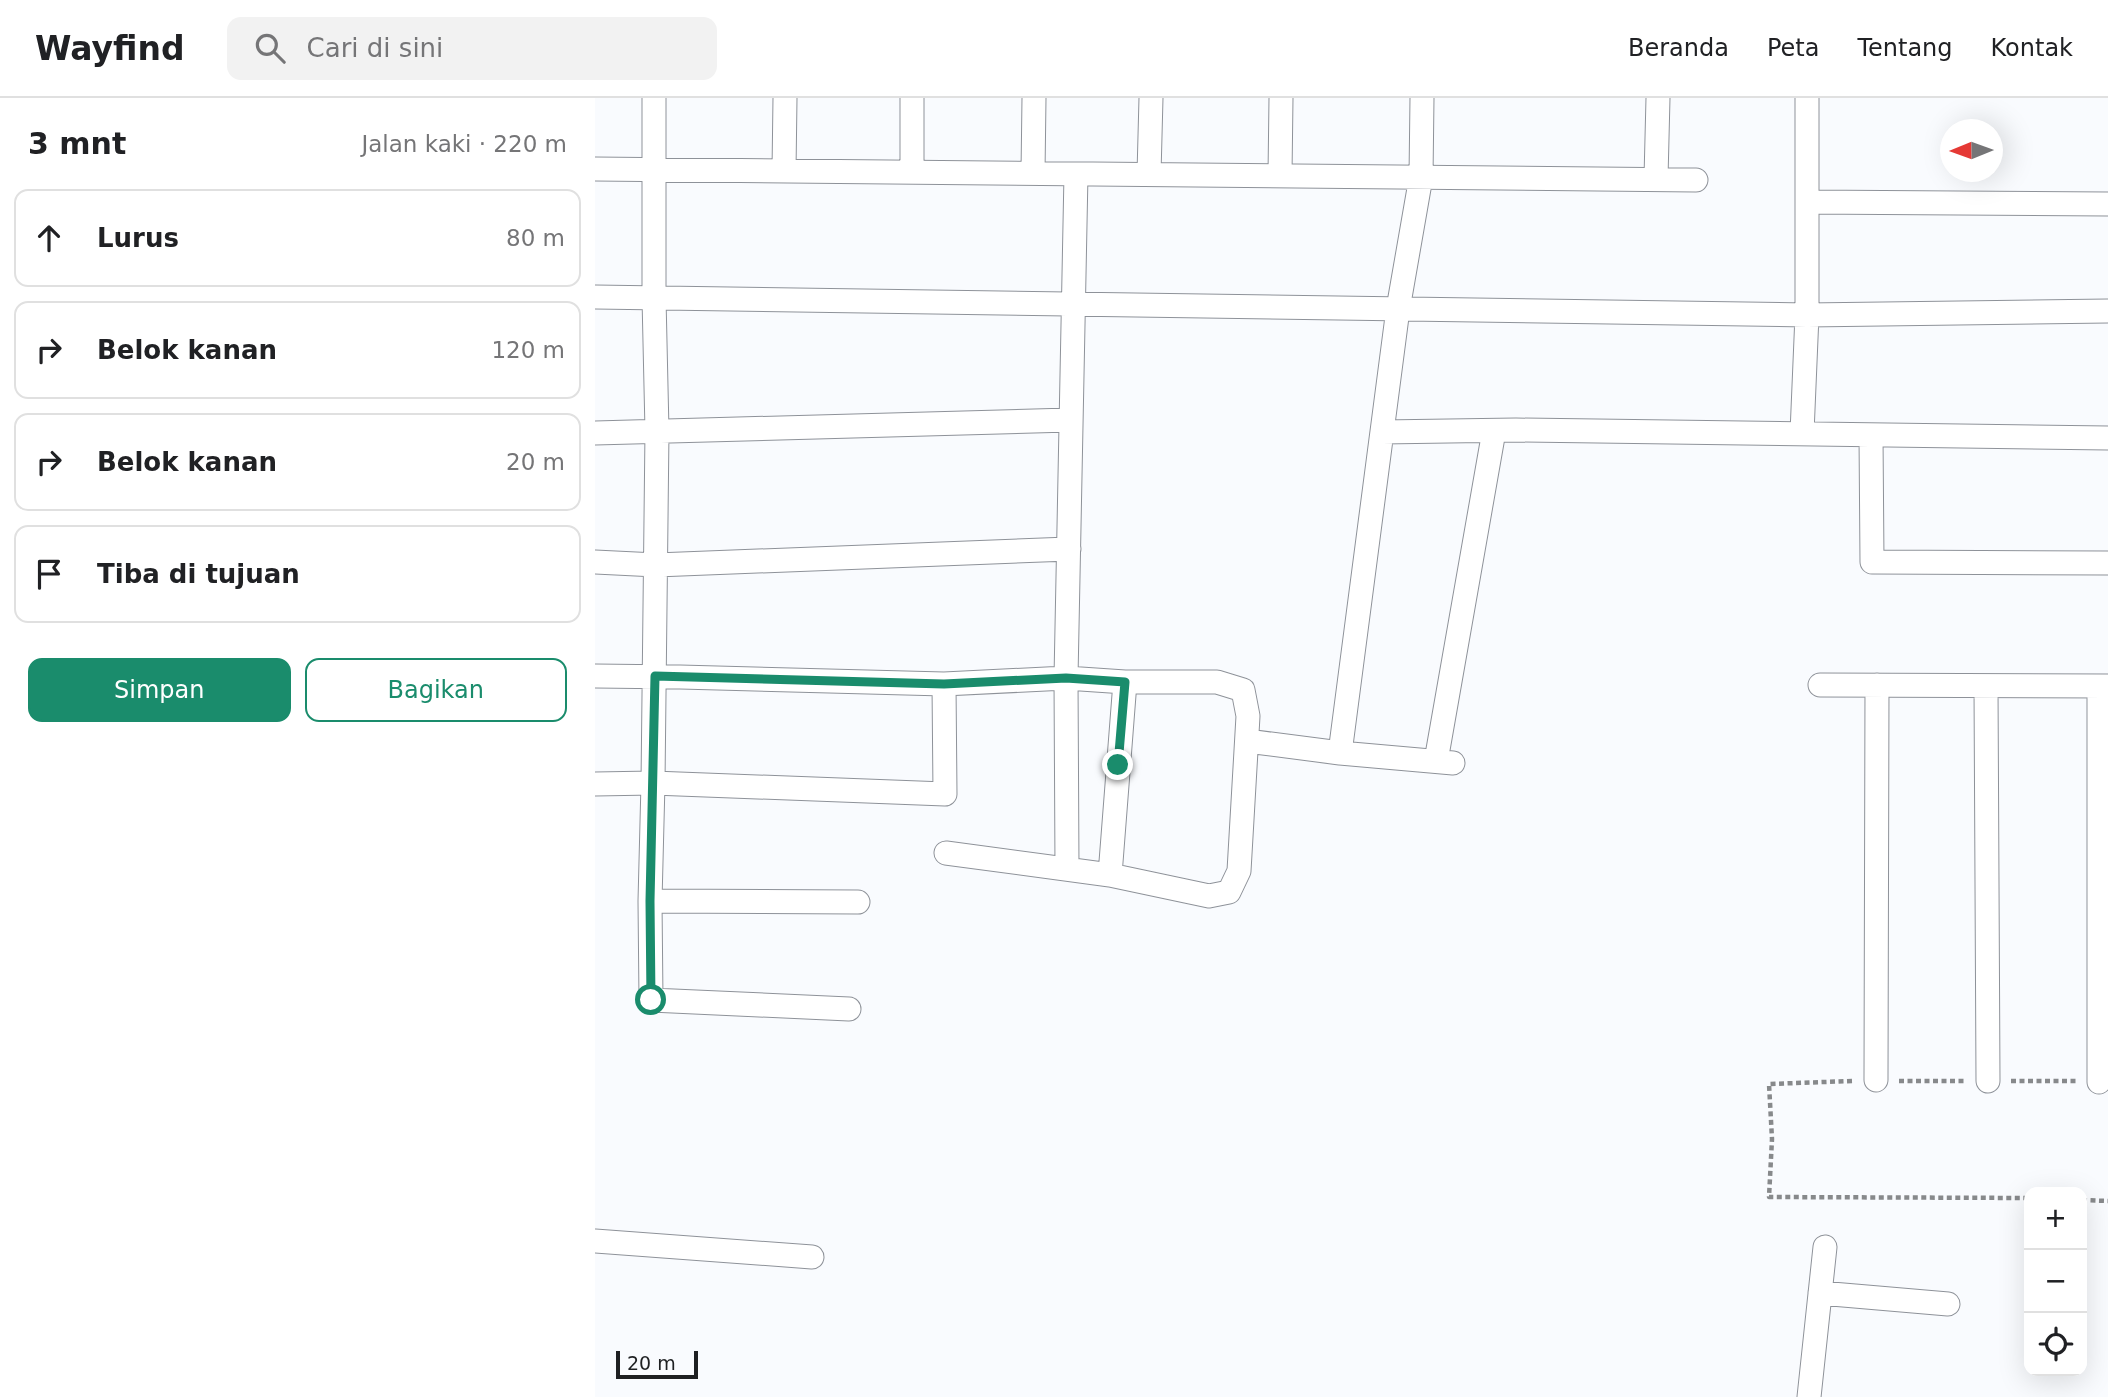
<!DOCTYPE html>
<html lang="id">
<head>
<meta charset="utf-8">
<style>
  :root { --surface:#fff; --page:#f2f2f2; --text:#202124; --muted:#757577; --line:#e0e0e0; --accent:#1a8c6c }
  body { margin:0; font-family:"DejaVu Sans",sans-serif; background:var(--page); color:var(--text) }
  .controls { position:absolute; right:21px; bottom:21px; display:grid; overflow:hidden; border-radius:14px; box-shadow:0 7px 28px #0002 }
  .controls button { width:63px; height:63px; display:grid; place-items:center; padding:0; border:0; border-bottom:2px solid var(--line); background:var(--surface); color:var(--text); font:35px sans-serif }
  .compass { position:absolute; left:1345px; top:21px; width:63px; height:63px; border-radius:50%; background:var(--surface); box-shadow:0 7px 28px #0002; rotate:269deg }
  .scale { position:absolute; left:21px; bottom:18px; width:82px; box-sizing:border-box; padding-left:7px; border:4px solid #1e2022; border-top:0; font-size:19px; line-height:24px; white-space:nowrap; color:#1e2022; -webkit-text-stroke:5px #f9fbfe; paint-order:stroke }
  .stop { position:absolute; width:21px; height:21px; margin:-16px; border:5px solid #1a8c6c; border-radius:50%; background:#fff }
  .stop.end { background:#1a8c6c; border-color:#fff; box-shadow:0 2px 7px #0008 }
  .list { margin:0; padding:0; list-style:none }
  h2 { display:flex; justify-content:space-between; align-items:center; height:91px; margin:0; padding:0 28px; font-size:30px }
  h2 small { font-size:23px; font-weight:400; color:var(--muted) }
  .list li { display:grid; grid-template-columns:46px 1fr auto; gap:21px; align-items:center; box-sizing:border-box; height:98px; margin:0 14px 14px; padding:0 14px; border:2px solid var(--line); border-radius:14px }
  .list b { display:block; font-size:26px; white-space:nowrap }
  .list em { font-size:23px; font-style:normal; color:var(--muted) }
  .actions { display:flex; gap:14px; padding:21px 28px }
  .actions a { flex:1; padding:16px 0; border:2px solid var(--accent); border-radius:14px; text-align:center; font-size:24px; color:var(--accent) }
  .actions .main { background:var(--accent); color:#fff }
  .icon { flex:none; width:38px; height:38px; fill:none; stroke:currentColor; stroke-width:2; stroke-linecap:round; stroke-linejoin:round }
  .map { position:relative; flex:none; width:1513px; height:1299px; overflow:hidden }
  header { display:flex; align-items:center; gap:42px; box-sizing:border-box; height:98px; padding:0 35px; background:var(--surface); border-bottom:2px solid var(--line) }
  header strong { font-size:33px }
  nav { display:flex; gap:38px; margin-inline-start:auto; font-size:24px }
  .search { width:490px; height:63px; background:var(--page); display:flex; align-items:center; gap:18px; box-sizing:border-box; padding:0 24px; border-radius:14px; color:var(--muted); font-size:26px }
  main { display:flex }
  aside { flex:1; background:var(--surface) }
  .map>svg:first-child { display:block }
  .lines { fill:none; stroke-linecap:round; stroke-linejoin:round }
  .minor-casing { stroke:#8e9299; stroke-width:25 }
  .path { stroke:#87898b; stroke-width:4.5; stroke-dasharray:5 3.5; stroke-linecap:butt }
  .minor { stroke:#fff; stroke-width:23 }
  .route { stroke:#1a8c6c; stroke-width:9 }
</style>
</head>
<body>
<header>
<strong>Wayfind</strong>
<div class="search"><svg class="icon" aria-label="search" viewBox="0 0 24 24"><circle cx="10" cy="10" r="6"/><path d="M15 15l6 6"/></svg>Cari di sini</div>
<nav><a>Beranda</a><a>Peta</a><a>Tentang</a><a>Kontak</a></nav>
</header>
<main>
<aside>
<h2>3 mnt<small>Jalan kaki · 220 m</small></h2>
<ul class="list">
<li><svg class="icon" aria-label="ahead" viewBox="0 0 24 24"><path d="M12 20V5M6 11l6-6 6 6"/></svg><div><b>Lurus</b></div><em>80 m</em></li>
<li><svg class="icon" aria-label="right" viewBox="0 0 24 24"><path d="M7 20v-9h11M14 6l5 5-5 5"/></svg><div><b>Belok kanan</b></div><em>120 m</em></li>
<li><svg class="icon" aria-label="right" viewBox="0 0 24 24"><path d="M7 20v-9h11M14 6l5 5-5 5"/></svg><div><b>Belok kanan</b></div><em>20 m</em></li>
<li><svg class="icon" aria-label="arrive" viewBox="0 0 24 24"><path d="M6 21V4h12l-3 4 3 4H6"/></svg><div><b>Tiba di tujuan</b></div></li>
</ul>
<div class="actions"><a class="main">Simpan</a><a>Bagikan</a></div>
</aside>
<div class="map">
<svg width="1513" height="1299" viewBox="0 0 1513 1299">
  <rect width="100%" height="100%" fill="#f9fbfe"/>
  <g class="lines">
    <g class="minor-casing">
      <path id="minor" d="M59 0V200L62 333 58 685 350 696 349 586
        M0 71 1101 82
        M189 73 190 0
        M317 74V0
        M438 75 439 0
        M554 76 556 0
        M685 77 686 0
        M1061 80 1063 0
        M1212 104 1513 106
        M0 199 1212 217 1513 213
        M787 334 921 332 1513 340
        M0 335 475 322
        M1207 335 1212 217V0
        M1276 337 1277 464 1513 465
        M0 464 61 467 474 451
        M0 578 85 579 349 586 471 580 530 584H622L648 592 653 618 644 773 634 794 614 798 515 777 351 755
        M1225 587 1513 588
        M1391 588 1393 983
        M652 643 745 655 858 665
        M745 655 803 211 826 79 827 0
        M841 663 899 333
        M0 686 58 685 55 803 56 902 254 911
        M472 770 471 580 481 76
        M515 777 530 584
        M55 803 263 804
        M1281 982 1282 587
        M1504 984V588
        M0 1143 217 1159
        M1225 1195 1353 1206
        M1214 1299 1230 1149"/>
    </g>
    <path class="path" d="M1257 983 1174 986 1177 1041 1174 1099 1434 1100
      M1304 983H1369
      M1416 983H1481
      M1487 1102 1513 1103"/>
    <use href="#minor" class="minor"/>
  </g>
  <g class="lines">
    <path class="route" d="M56 902 55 803 60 578 349 586 471 580 530 584 523 667"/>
  </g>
</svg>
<div class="controls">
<button>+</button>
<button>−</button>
<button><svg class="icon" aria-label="locate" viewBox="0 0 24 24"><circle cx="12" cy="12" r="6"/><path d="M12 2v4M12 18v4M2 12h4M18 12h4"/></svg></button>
</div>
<svg class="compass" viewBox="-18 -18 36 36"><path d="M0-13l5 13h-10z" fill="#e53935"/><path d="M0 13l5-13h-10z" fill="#757577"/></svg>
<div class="scale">20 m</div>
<div class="stop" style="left:56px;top:902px"></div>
<div class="stop end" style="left:523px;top:667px"></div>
</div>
</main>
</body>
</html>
